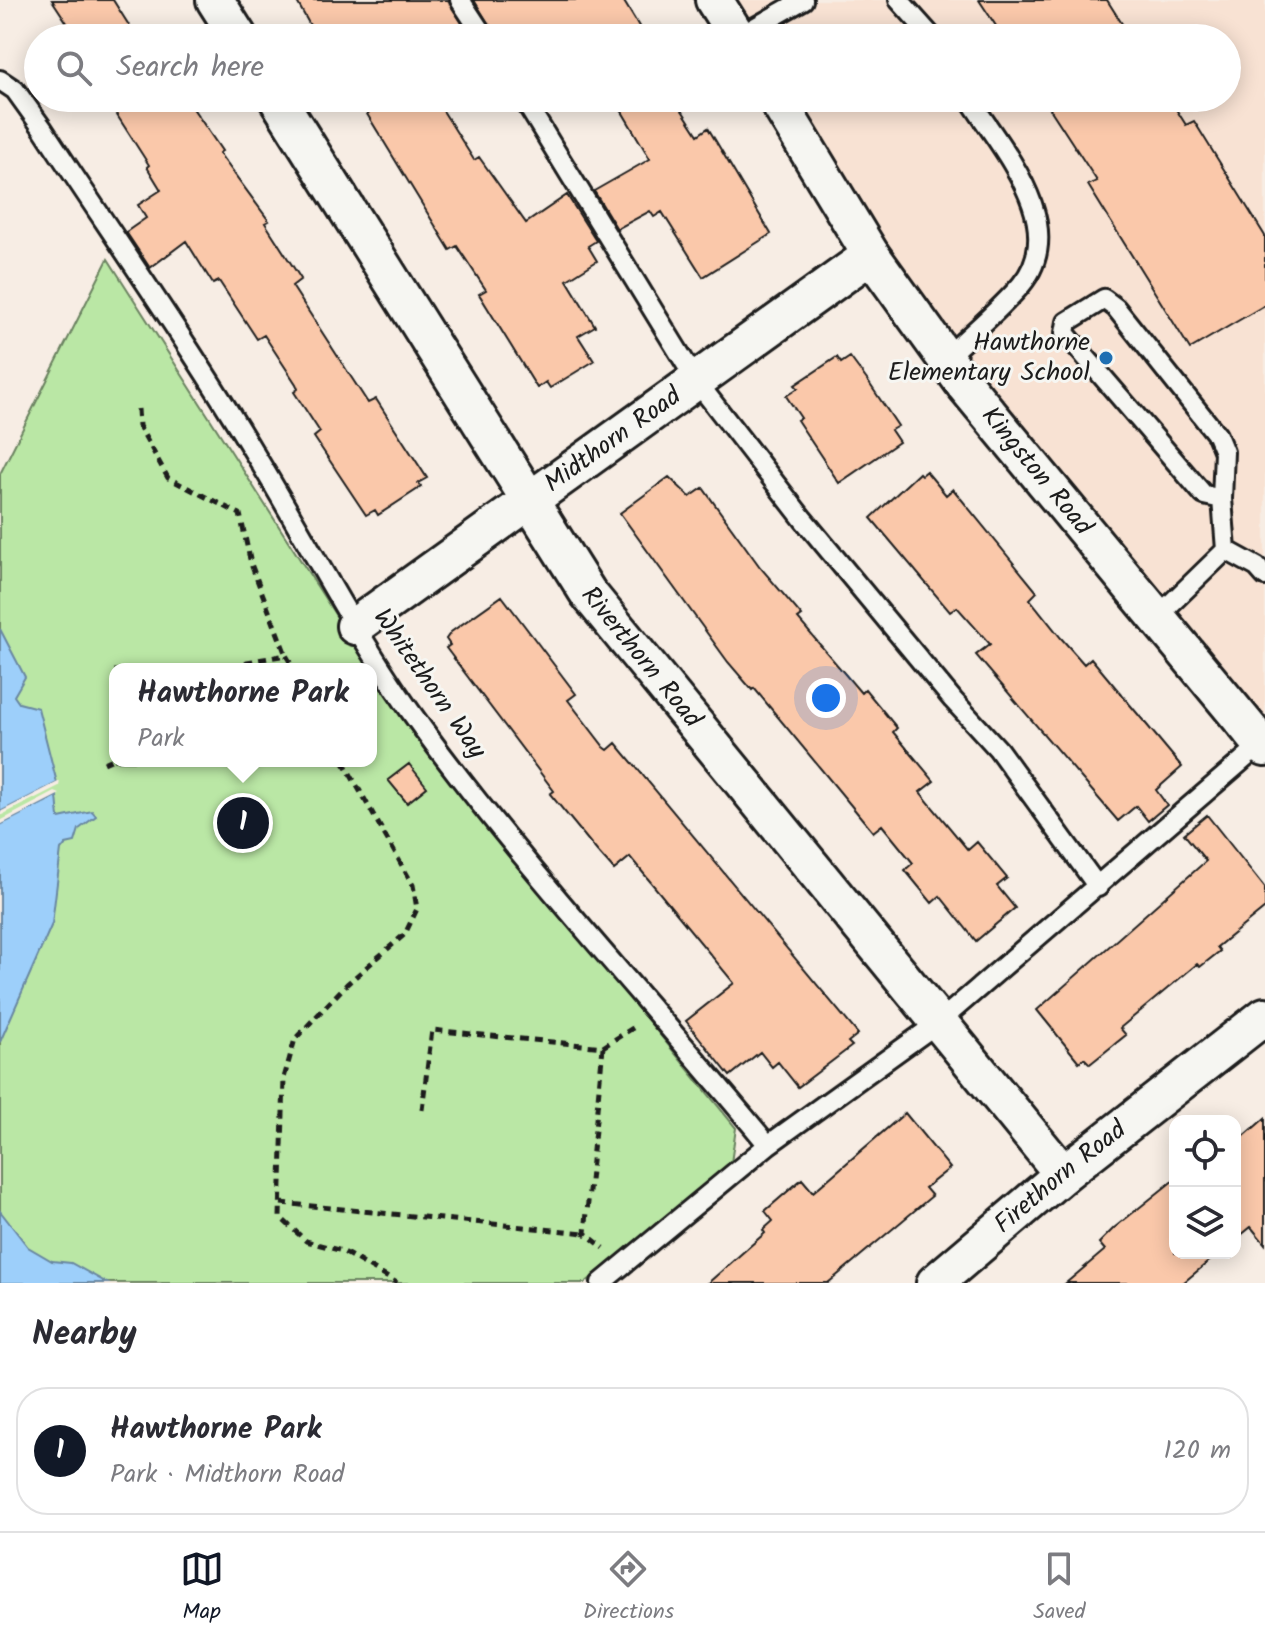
<!DOCTYPE html>
<html lang="en">
<head>
<meta charset="utf-8">
<style>
  :root { --surface:#fff; --page:#f7f7f7; --text:#2b2b33; --muted:#7c7c81; --line:#e1e1e2; --accent:#111827 }
  body { margin:0; font-family:Kalam,sans-serif; background:var(--page); color:var(--text) }
  .controls { position:absolute; right:24px; bottom:24px; display:grid; overflow:hidden; border-radius:16px; box-shadow:0 4px 20px #0003 }
  .controls button { width:72px; height:72px; display:grid; place-items:center; padding:0; border:0; border-bottom:2px solid var(--line); background:var(--surface); color:var(--text); font:40px sans-serif }
  .you { position:absolute; left:826px; top:698px; width:28px; height:28px; margin:-20px; border:6px solid #fff; border-radius:50%; background:#1a73e8; box-shadow:0 0 0 12px #1a73e833 }
  .badge { display:grid; place-items:center; width:52px; height:52px; border-radius:50%; background:var(--accent); color:#fff; font-size:26px; font-weight:700 }
  .pin { position:absolute; translate:-50% -50%; border:4px solid #fff; box-shadow:0 2px 8px #0006 }
  .popup { position:absolute; left:109px; top:663px; width:268px; height:104px; box-sizing:border-box; display:grid; place-content:center; border-radius:16px; background:var(--surface); filter:drop-shadow(0 2px 6px #0005); font-size:26px; white-space:nowrap; color:var(--muted) }
  .popup b { font-size:30px; color:var(--text) }
  .popup::after { content:''; position:absolute; left:50%; top:100%; margin-left:-16px; border:16px solid transparent; border-top-color:var(--surface) }
  .list { margin:0; padding:0; list-style:none }
  h2 { display:flex; justify-content:space-between; align-items:center; height:104px; margin:0; padding:0 32px; font-size:34px }
  h2 small { font-size:26px; font-weight:400; color:var(--muted) }
  .list li { display:grid; grid-template-columns:52px 1fr auto; gap:24px; align-items:center; box-sizing:border-box; height:128px; margin:0 16px 16px; padding:0 16px; border:2px solid var(--line); border-radius:32px }
  .list b { display:block; font-size:30px; white-space:nowrap }
  .list p { margin:0; font-size:26px; white-space:nowrap; color:var(--muted) }
  .list em { font-size:26px; font-style:normal; color:var(--muted) }
  .icon { flex:none; width:44px; height:44px; fill:none; stroke:currentColor; stroke-width:2; stroke-linecap:round; stroke-linejoin:round }
  .map { position:relative; flex:none; width:1265px; height:1283px; overflow:hidden }
  .search { position:absolute; background:var(--surface); box-shadow:0 4px 20px #0003; left:24px; right:24px; top:24px; height:88px; display:flex; align-items:center; gap:20px; box-sizing:border-box; padding:0 28px; border-radius:44px; color:var(--muted); font-size:30px }
  .sheet { height:248px; background:var(--surface) }
  nav { display:flex; justify-content:space-around; align-items:center; box-sizing:border-box; height:112px; border-top:2px solid var(--line); background:var(--surface); font-size:22px; color:var(--muted) }
  nav a { display:grid; justify-items:center; gap:4px }
  nav .on { color:var(--accent) }
  .map>svg:first-child { display:block }
  .built { fill:#f8e2d3 }
  .green { fill:#bae7a5; stroke:#6b8260; stroke-width:2 }
  .water { fill:#9dcffa; stroke:#6987a1; stroke-width:2 }
  .pier { fill:#f7ede4 }
  .building { fill:#fac8aa; stroke:#1c1c1c; stroke-width:2 }
  .lines { fill:none; stroke-linecap:round; stroke-linejoin:round }
  .lane-casing { stroke:#1c1c1c; stroke-width:24 }
  .street-casing { stroke:#1c1c1c; stroke-width:42 }
  .path { stroke:#1c1c1c; stroke-width:5; stroke-dasharray:8 6; stroke-linecap:butt }
  .lane { stroke:#f6f6f2; stroke-width:18 }
  .street { stroke:#f6f6f2; stroke-width:36 }
  .poi-dot { fill:#1f6fb2; stroke:#f6f6f2; stroke-width:3 }
  .labels { text-anchor:middle; dominant-baseline:central; stroke-width:6; stroke-linejoin:round; paint-order:stroke }
  .poi-label { font-size:26px; fill:#1c1c1c; stroke:#f6f6f2; text-anchor:end }
  .street-label { font-size:26px; fill:#1c1c1c; stroke:#f6f6f2 }
</style>
</head>
<body>
<div class="map">
<svg width="1265" height="1283" viewBox="0 0 1265 1283">
  <rect width="100%" height="100%" fill="#f7ede4"/>
  <filter id="ink" filterUnits="userSpaceOnUse"><feTurbulence type="fractalNoise" baseFrequency=".0125" numOctaves="2"/><feDisplacementMap in="SourceGraphic" scale="16" xChannelSelector="R" yChannelSelector="G"/><feConvolveMatrix kernelMatrix="1 2 1 2 8 2 1 2 1" color-interpolation-filters="sRGB"/></filter>
  <g filter="url(#ink)">
    <path class="built" d="M714 0H1265V741L964 384 776 98H1227V38H738Z"/>
    <path class="green" d="M108 259 370 669H115V761H371V670L403 720 736 1128 731 1163 585 1283H7L0 1271V474Z"/>
    <path class="water" d="M0 629 25 677 14 696 19 703 38 708 57 783 0 812Z
      M57 796 59 818 92 811 96 816 79 829 75 842 66 844 61 850 52 924 0 1042V825Z
      M0 1211 28 1247 52 1261 71 1263 107 1283H0Z"/>
    <path class="pier" d="M60 781 59 786 0 816V812Z
      M55 792 60 794 0 825V821Z"/>
    <path class="building" d="M52 0H113L137 38H77Z
      M296 0H448L471 38H317Z
      M474 0H623L646 38H497Z
      M979 0H1107L1131 38H1004Z
      M106 98H186L222 151 219 153 269 221 265 223 301 279 292 286 368 403 376 399 427 478 418 483 421 487 378 515 375 510 366 515 314 437 320 432 294 392 298 389 296 384 264 335 257 339 219 281 213 284 186 241 150 268 126 232 146 218 138 205 161 190 147 167 149 165Z
      M366 98H435L474 160 479 157 526 223 567 195 596 241 588 246 597 261 567 280 595 326 578 336 594 361 550 388 546 382 537 388 479 294 486 290 457 246 450 250 367 114 374 109Z
      M614 98H674L698 135 708 128 771 234 703 277 662 212 654 217 650 211 617 229 594 191 650 159Z
      M1043 98H1169L1186 125 1194 121 1265 236V305L1190 349 1088 185 1097 181Z
      M837 357 841 363 850 357 867 380 898 426 891 430 899 442 839 483 797 420 801 418 786 396 798 388 795 385Z
      M926 471 946 495 953 489 1037 592 1030 599 1061 638 1084 664 1091 658 1182 767 1156 790 1167 805 1148 821 1136 806 1118 821 976 655 990 644 957 607 950 612 871 518 919 473 921 475Z
      M669 477 690 497 703 488 760 567 802 616 798 619 861 693 865 689 897 728 893 732 934 781 920 792 968 850 977 842 1007 878 997 886 1015 908 976 941 940 896 932 903 905 870 913 863 882 825 873 832 754 688 752 690 728 662 620 513Z
      M502 596 576 694 568 700 604 747 608 750 616 743 858 1034 848 1042 852 1046 798 1087 778 1062 772 1067 760 1052 730 1076 686 1021 734 983 630 857 614 870 597 851 550 794 554 791 446 648 450 645 446 639 451 632Z
      M409 764 427 787 407 803 388 780Z
      M1207 815 1265 888V908L1217 947 1220 951 1200 967 1197 964 1120 1028 1126 1035 1090 1064 1084 1058 1079 1062 1037 1010 1206 861 1184 834Z
      M905 1113 950 1168 925 1188 932 1196 828 1283H708L765 1233 763 1230 773 1221 765 1211 802 1179 813 1192Z
      M1265 1118V1244L1251 1227 1235 1240V1144Z
      M1175 1179V1253H1219L1183 1283H1066L1105 1250 1099 1243 1114 1228Z"/>
    <g class="lines">
      <g class="lane-casing">
        <path id="lane" d="M460 0 485 38
          M899 0 933 38
          M738 37 803 0
          M0 80 15 90 43 129C115 239 192 348 259 461 313 550 361 645 423 729 530 875 654 1006 768 1145
          M523 98 697 382 803 519 953 700 998 749 1098 887
          M946 358C970 334 999 311 1021 285 1071 225 1000 148 969 98
          M1226 550 1257 567 1265 576
          M1157 617 1226 550 1222 499 1224 452 1217 435 1116 308 1104 299 1067 322 1065 333 1204 495 1222 499
          M601 1283 768 1145 939 1022 1265 741"/>
      </g>
      <g class="street-casing">
        <g id="street">
          <path d="M215 0 239 38"/>
          <path d="M714 0 738 38"/>
          <path id="s1" d="M277 98 588 593 1063 1174"/>
          <path id="s2" d="M776 98 871 255 964 384 1265 748"/>
          <path id="s3" d="M355 626 871 255"/>
          <path id="s4" d="M935 1283 1063 1174 1265 1016"/>
        </g>
      </g>
      <path class="path" d="M138 409 139 426 168 478 240 514 251 564 286 655
        M233 669 247 662 286 655 294 669
        M343 761 413 885 417 909 405 934 347 984 295 1039 284 1078 280 1217 306 1241 342 1251 397 1283
        M104 763 115 758
        M603 1047 585 1233 604 1248
        M422 1110 432 1030 603 1047 636 1026
        M281 1203 585 1233"/>
      <use href="#lane" class="lane"/>
      <use href="#street" class="street"/>
    </g>
  </g>
  <circle class="poi-dot" cx="1106" cy="358" r="8"/>
  <g class="labels">
    <g class="poi-label">
      <text x="1090" y="343">Hawthorne<tspan x="1090" dy="30">Elementary School</tspan></text>
    </g>
    <g class="street-label">
      <text stroke="none"><textPath href="#s3" startOffset="318">Midthorn Road</textPath></text>
      <text stroke="none"><textPath href="#s2" startOffset="456">Kingston Road</textPath></text>
      <text stroke="none"><textPath href="#s1" startOffset="668">Riverthorn Road</textPath></text>
      <text transform="translate(429 684) rotate(55)">Whitethorn Way</text>
      <text stroke="none"><textPath href="#s4" startOffset="164">Firethorn Road</textPath></text>
    </g>
  </g>
</svg>
<div class="controls">
<button><svg class="icon" aria-label="locate" viewBox="0 0 24 24"><circle cx="12" cy="12" r="6"/><path d="M12 2v4M12 18v4M2 12h4M18 12h4"/></svg></button>
<button><svg class="icon" aria-label="layers" viewBox="0 0 24 24"><path d="M12 4l9 5-9 5-9-5zM3 14l9 5 9-5"/></svg></button>
</div>
<div class="you"></div>
<div class="pin badge" style="left:243px;top:823px">1</div>
<div class="popup"><b>Hawthorne Park</b>Park</div>
<div class="search"><svg class="icon" aria-label="search" viewBox="0 0 24 24"><circle cx="10" cy="10" r="6"/><path d="M15 15l6 6"/></svg>Search here</div>
</div>
<section class="sheet">
<h2>Nearby<small></small></h2>
<ul class="list">
<li><span class="badge">1</span><div><b>Hawthorne Park</b><p>Park · Midthorn Road</p></div><em>120 m</em></li>
</ul>
</section>
<nav>
<a class="on"><svg class="icon" aria-label="map" viewBox="0 0 24 24"><path d="M3 6l6-2 6 2 6-2v14l-6 2-6-2-6 2zM9 4v14M15 6v14"/></svg>Map</a>
<a><svg class="icon" aria-label="directions" viewBox="0 0 24 24"><path d="M12 3l9 9-9 9-9-9zM9 14v-3h6M13 9l2 2-2 2"/></svg>Directions</a>
<a><svg class="icon" aria-label="saved" viewBox="0 0 24 24"><path d="M7 4h10v16l-5-4-5 4z"/></svg>Saved</a>
</nav>
</body>
</html>
